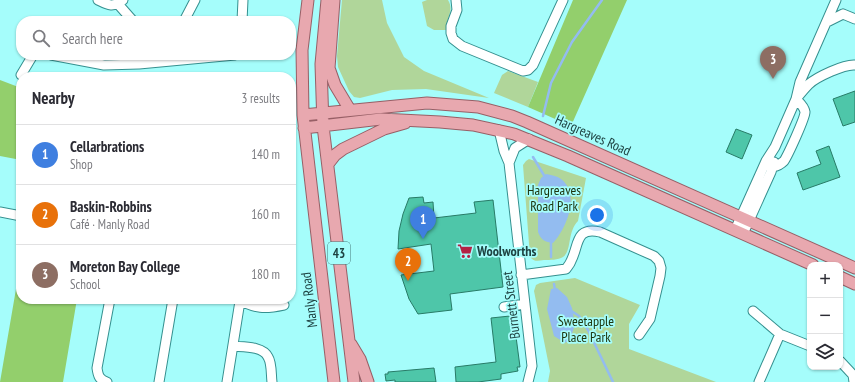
<!DOCTYPE html>
<html lang="en">
<head>
<meta charset="utf-8">
<style>
  :root { --surface:#fff; --page:#f2f2f3; --text:#2b2b33; --muted:#7c7c81; --line:#e1e1e2; --accent:#b45309 }
  body { margin:0; font-family:"PT Sans Narrow",sans-serif; background:var(--page); color:var(--text) }
  .controls { position:absolute; right:12px; bottom:12px; display:grid; overflow:hidden; border-radius:8px; box-shadow:0 1px 3px #0004 }
  .controls button { width:36px; height:36px; display:grid; place-items:center; padding:0; border:0; border-bottom:1px solid var(--line); background:var(--surface); color:var(--text); font:20px sans-serif }
  .you { position:absolute; left:597px; top:215px; width:14px; height:14px; margin:-10px; border:3px solid #fff; border-radius:50%; background:#1a73e8; box-shadow:0 0 0 6px #1a73e833 }
  .badge { display:grid; place-items:center; width:26px; height:26px; border-radius:50%; background:var(--accent); color:#fff; font-size:13px; font-weight:700 }
  .pin { position:absolute; translate:-50% -33px; filter:drop-shadow(0 1px 2px #0008) }
  .pin::after { content:''; position:absolute; top:21px; width:14px; height:12px; background:inherit; clip-path:polygon(0 0,100% 0,50% 100%) }
  .list { margin:0; padding:0; list-style:none }
  h2 { display:flex; justify-content:space-between; align-items:center; height:52px; margin:0; padding:0 16px; font-size:17px }
  h2 small { font-size:13px; font-weight:400; color:var(--muted) }
  .list li { display:grid; grid-template-columns:26px 1fr auto; gap:12px; align-items:center; box-sizing:border-box; height:60px; padding:0 16px; border-top:1px solid var(--line) }
  .list b { display:block; font-size:15px; white-space:nowrap }
  .list p { margin:0; font-size:13px; white-space:nowrap; color:var(--muted) }
  .list em { font-size:13px; font-style:normal; color:var(--muted) }
  .icon { flex:none; width:22px; height:22px; fill:none; stroke:currentColor; stroke-width:2; stroke-linecap:round; stroke-linejoin:round }
  .map { position:relative; flex:none; width:855px; height:382px; overflow:hidden }
  .search { position:absolute; background:var(--surface); box-shadow:0 1px 3px #0004; left:16px; top:16px; width:280px; height:44px; display:flex; align-items:center; gap:10px; box-sizing:border-box; padding:0 14px; border-radius:16px; color:var(--muted); font-size:15px }
  .panel { position:absolute; background:var(--surface); box-shadow:0 1px 3px #0004; left:16px; top:72px; width:280px; height:232px; border-radius:16px }
  .map>svg:first-child { display:block }
  .green { fill:#b0d69a }
  .forest { fill:#93cf6c }
  .water { fill:#93bcf0 }
  .lines { fill:none; stroke-linecap:round; stroke-linejoin:round }
  .stream { stroke:#93bcf0; stroke-width:2.5 }
  .building { fill:#4ec6a9; stroke:#287b67 }
  .minor-casing { stroke:#35908f; stroke-width:11 }
  .major-casing { stroke:#975f66; stroke-width:13 }
  .minor { stroke:#fff; stroke-width:9 }
  .major { stroke:#e8a8af; stroke-width:11 }
  .labels { text-anchor:middle; dominant-baseline:central; stroke-width:3.5; stroke-linejoin:round; paint-order:stroke }
  .shield { fill:#a5fdfb; stroke:#467b7a; stroke-width:1 }
  .shield-label { font-size:13px; font-weight:bold; fill:#1e4342 }
  .street-label { font-size:14px; fill:#1e4342; stroke:#a5fdfb }
  .park-label { font-size:14px; fill:#1c330b; stroke:#a5fdfb }
  .poi-label { font-size:14px; font-weight:bold; fill:#1e4342; stroke:#a5fdfb; text-anchor:start }
</style>
</head>
<body>
<div class="map">
<svg width="855" height="382" viewBox="0 0 855 382">
  <rect width="100%" height="100%" fill="#a5fdfb"/>
  <path class="green" d="M342 0H382L387 23 404 57 424 71 489 98 426 89 392 90 360 98 354 97 349 91 338 67 337 56Z
    M427 0H448C455 11 445 19 446 30H434L427 26 422 2Z
    M508 71 538 82 528 107 494 93 502 75Z
    M529 159 586 178 578 221C567 232 572 251 563 257 558 260 550 260 544 260 538 261 534 262 530 257L523 165 526 161Z
    M575 278 640 305 629 324V349L716 382H548L550 371 534 291 536 285 540 283Z"/>
  <path class="forest" d="M573 0H627L571 126 528 107Z
    M0 80 21 88V160L0 156Z
    M21 260V299H77L63 382H0Z"/>
  <path class="water" d="M546 174C551 175 557 176 561 179 581 194 566 229 553 243 545 242 541 240 538 232V185L541 178Z
    M557 288 567 297 572 308 575 325 570 339 565 343 554 336 547 309 551 289Z"/>
  <g class="lines">
    <path class="stream" d="M543 116 551 83 572 42 602 0
      M533 157 545 177
      M551 241V257
      M554 284 555 290
      M570 310 579 316 588 330 613 382"/>
  </g>
  <path class="building" d="M855 91V122L843 126 833 99Z
    M736 129 752 135 742 159 726 152Z
    M829 146 840 177 803 190 797 173 821 164 816 151Z
    M423 197 424 203 433 202 434 218 476 213 474 202 493 200 503 287 450 294 452 310 418 314 409 299 401 275 434 271 431 244 398 249 399 231 403 214 409 198Z
    M510 316 512 329H515L520 367H517L518 371 501 374V379L478 382H456L455 367 496 362 491 318Z
    M434 368 436 382H395V380L386 381 385 374H388V372Z"/>
  <g class="lines">
    <g class="minor-casing">
      <path id="minor" d="M98 0C108 5 113 8 123 0
        M456 0 457 10 451 26V33L453 39 462 46 523 71 528 70 533 65 563 0
        M836 0 800 82 796 99C800 94 804 89 809 84 817 77 844 64 855 65
        M118 4 133 21
        M843 14 855 19
        M184 21 195 0
        M242 21 243 0
        M827 22 843 14
        M51 55 104 65 139 64 235 55
        M21 75 33 55
        M499 130 504 151 509 163 532 366 528 382
        M509 163 515 148 529 139
        M0 212 21 216
        M735 230 766 161 775 147 796 99C800 103 804 106 805 112 805 118 788 155 784 161 781 164 777 166 773 167
        M743 234 771 172 774 162
        M521 275 566 269C568 266 570 264 571 261 579 246 575 226 600 232L654 256 659 261 661 268 660 276 650 319 639 335
        M238 299C255 309 265 309 284 305
        M504 307 525 304
        M753 311 780 334 810 346
        M233 346C243 347 263 346 268 357 272 363 271 375 272 382
        M840 361 853 375 854 382
        M107 382C99 380 98 375 97 368L110 299
        M159 382 173 299
        M227 382 240 301
        M759 382 780 334"/>
    </g>
    <g class="major-casing">
      <path id="major" d="M308 0 302 50 303 115 334 382
        M327 0 321 64 323 126 354 382
        M334 0 329 68 335 85 350 110
        M303 115 427 103 478 107 512 116 527 122 855 268
        M304 128 381 119 440 122 473 125 514 134 568 156 813 265
        M328 164 335 155 343 149 384 129 405 123
        M840 277 855 284
        M351 344 360 359 368 382"/>
    </g>
    <use href="#minor" class="minor"/>
    <use href="#major" class="major"/>
  </g>
  <defs>
    <g id="supermarket-bare" transform="scale(1.2)"><path d="M-6-5.5h2.5l.6 2H6L4.5 2H-2.5L-4.4-4H-6ZM-1.5 3.2a1.3 1.3 0 1 0 .1 0ZM3 3.2a1.3 1.3 0 1 0 .1 0Z" fill="#b42144" stroke="#a5fdfb" stroke-width="2.5" paint-order="stroke"/></g>
  </defs>
  <g fill-rule="evenodd">
    <use href="#supermarket-bare" x="465" y="251"/>
  </g>
  <g class="labels">
    <rect class="shield" x="328" y="242" width="22" height="22" rx="3"/>
    <g class="shield-label">
      <text x="339" y="253">43</text>
    </g>
    <g class="street-label">
      <text transform="translate(593 135) rotate(24)">Hargreaves Road</text>
      <text transform="translate(309 300) rotate(-97)">Manly Road</text>
      <text transform="translate(511 305) rotate(-97)">Burnett Street</text>
    </g>
    <g class="park-label">
      <text x="554" y="190">Hargreaves<tspan x="554" dy="16">Road Park</tspan></text>
      <text x="586" y="321">Sweetapple<tspan x="586" dy="16">Place Park</tspan></text>
    </g>
    <g class="poi-label">
      <text x="477" y="251">Woolworths</text>
    </g>
  </g>
</svg>
<div class="controls">
<button>+</button>
<button>−</button>
<button><svg class="icon" aria-label="layers" viewBox="0 0 24 24"><path d="M12 4l9 5-9 5-9-5zM3 14l9 5 9-5"/></svg></button>
</div>
<div class="you"></div>
<div class="pin badge" style="left:423px;top:239px;background:#3f7fe0">1</div>
<div class="pin badge" style="left:408px;top:281px;background:#e8710a">2</div>
<div class="pin badge" style="left:773px;top:79px;background:#8d6e63">3</div>
<div class="search"><svg class="icon" aria-label="search" viewBox="0 0 24 24"><circle cx="10" cy="10" r="6"/><path d="M15 15l6 6"/></svg>Search here</div>
<section class="panel">
<h2>Nearby<small>3 results</small></h2>
<ul class="list">
<li><span class="badge" style="background:#3f7fe0">1</span><div><b>Cellarbrations</b><p>Shop</p></div><em>140 m</em></li>
<li><span class="badge" style="background:#e8710a">2</span><div><b>Baskin-Robbins</b><p>Café · Manly Road</p></div><em>160 m</em></li>
<li><span class="badge" style="background:#8d6e63">3</span><div><b>Moreton Bay College</b><p>School</p></div><em>180 m</em></li>
</ul>
</section>
</div>
</body>
</html>
